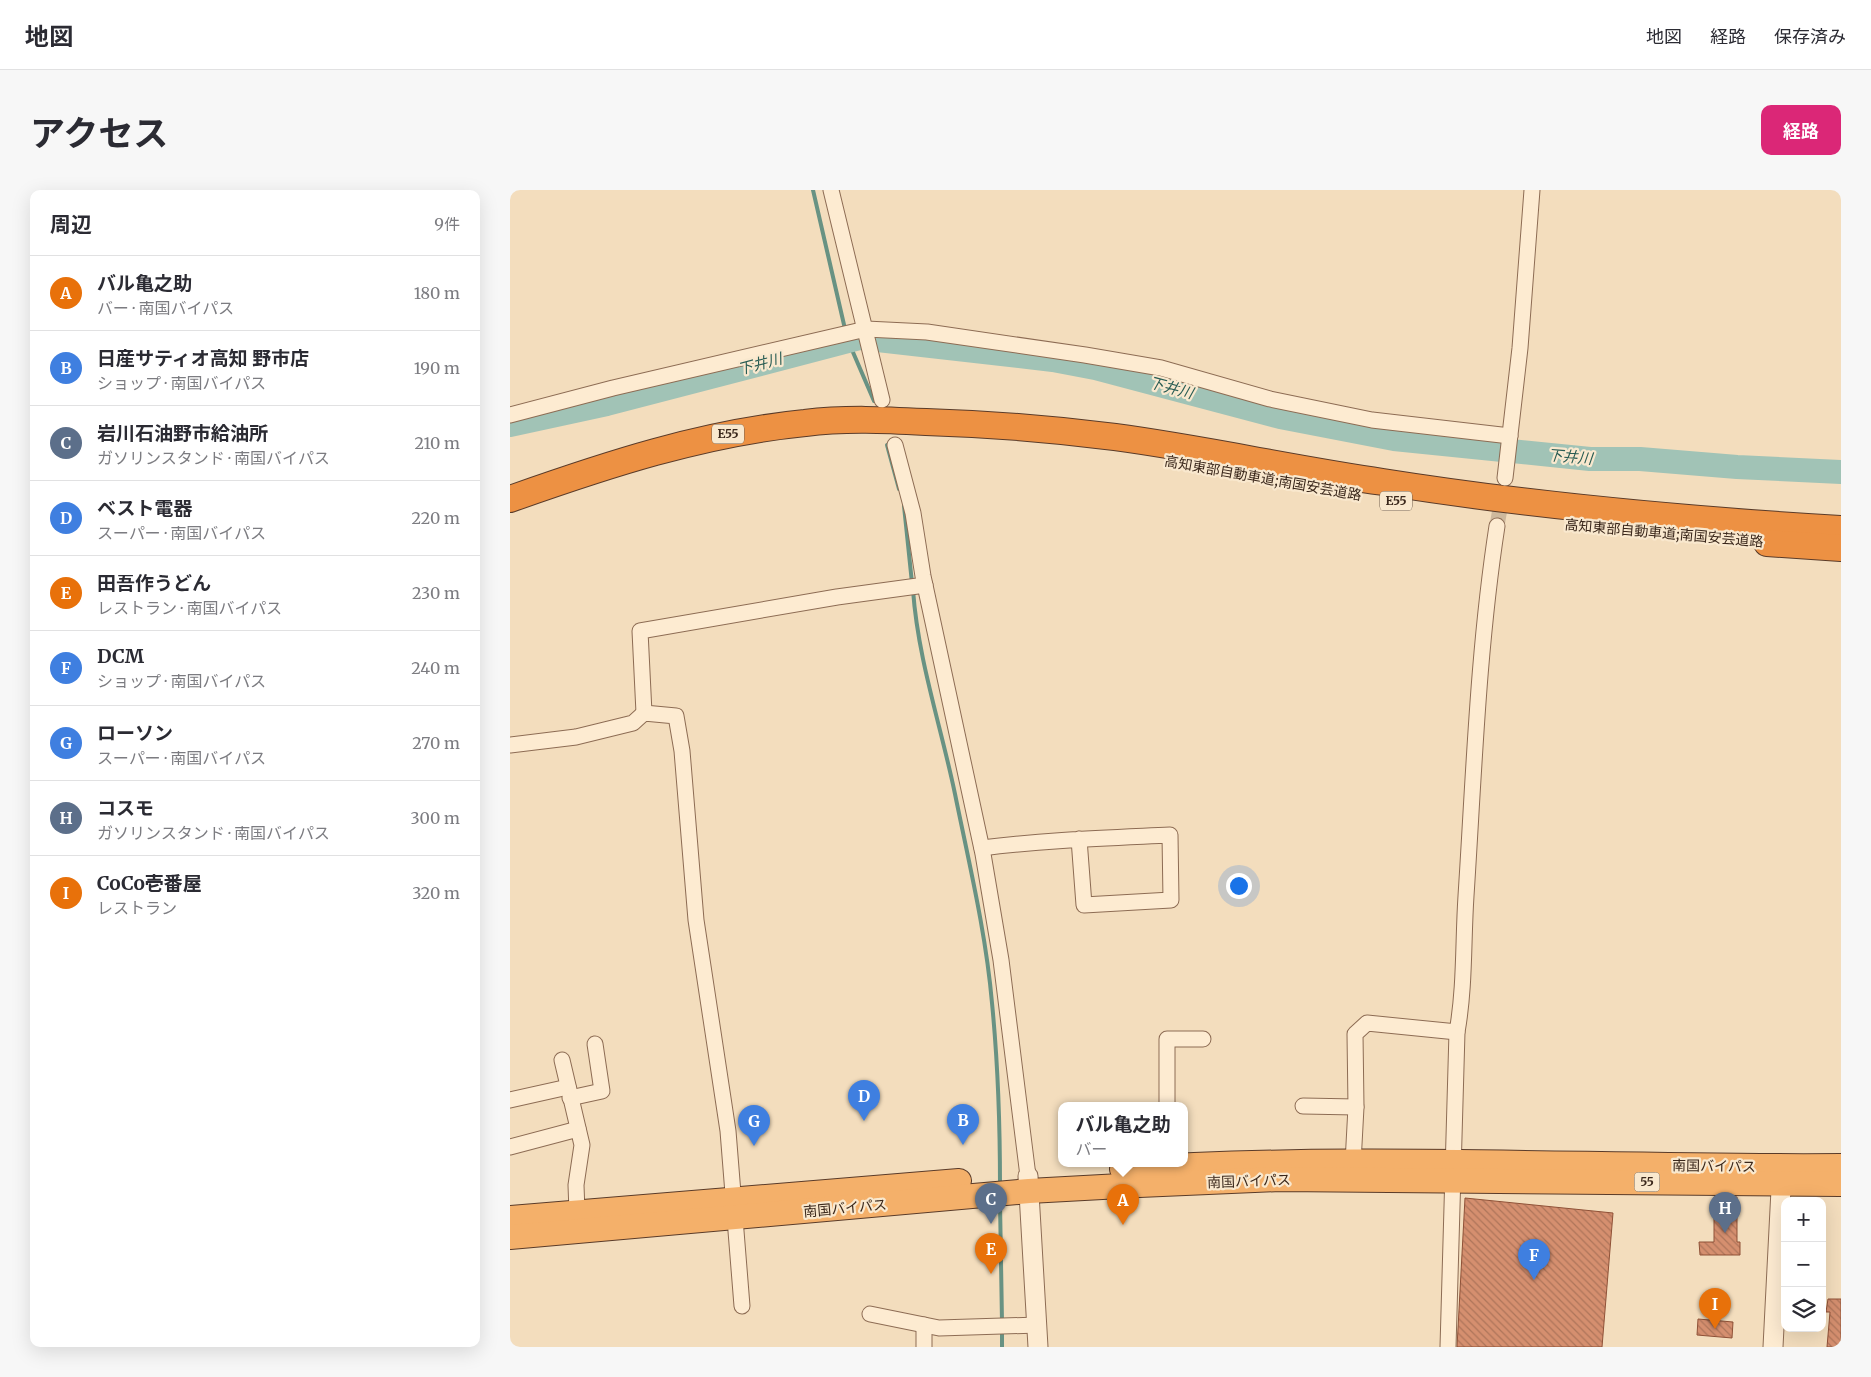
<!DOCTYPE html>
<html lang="ja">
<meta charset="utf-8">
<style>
:root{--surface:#fff;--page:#f7f7f7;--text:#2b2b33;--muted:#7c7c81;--line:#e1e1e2;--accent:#db2777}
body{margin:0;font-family:Merriweather,"Noto Sans JP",serif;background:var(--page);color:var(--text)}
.controls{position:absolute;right:15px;bottom:15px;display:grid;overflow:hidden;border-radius:10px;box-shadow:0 5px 20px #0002}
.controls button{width:45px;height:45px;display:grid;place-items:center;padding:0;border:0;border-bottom:1px solid var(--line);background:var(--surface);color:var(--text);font:25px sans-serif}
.you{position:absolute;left:728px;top:695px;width:18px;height:18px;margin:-12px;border:4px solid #fff;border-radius:50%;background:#1a73e8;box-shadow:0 0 0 8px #1a73e833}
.badge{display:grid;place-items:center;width:32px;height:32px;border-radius:50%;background:var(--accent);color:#fff;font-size:16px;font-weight:700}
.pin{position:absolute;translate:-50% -41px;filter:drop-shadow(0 1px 2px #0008)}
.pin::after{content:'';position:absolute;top:26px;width:18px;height:15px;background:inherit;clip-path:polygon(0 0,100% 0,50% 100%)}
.popup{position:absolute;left:548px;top:912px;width:130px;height:65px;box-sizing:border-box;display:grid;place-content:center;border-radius:10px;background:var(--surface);filter:drop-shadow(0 1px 4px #0005);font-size:16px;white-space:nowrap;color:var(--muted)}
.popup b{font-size:19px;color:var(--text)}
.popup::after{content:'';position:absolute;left:50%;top:100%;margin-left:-10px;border:10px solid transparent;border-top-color:var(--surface)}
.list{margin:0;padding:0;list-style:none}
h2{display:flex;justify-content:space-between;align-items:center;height:65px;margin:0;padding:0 20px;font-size:21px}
h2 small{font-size:16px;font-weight:400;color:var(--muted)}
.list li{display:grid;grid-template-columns:32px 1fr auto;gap:15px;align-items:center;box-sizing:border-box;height:75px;padding:0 20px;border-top:1px solid var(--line)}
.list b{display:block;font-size:19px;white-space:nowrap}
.list p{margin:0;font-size:16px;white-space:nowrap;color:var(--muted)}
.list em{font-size:16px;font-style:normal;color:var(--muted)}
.icon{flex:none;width:28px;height:28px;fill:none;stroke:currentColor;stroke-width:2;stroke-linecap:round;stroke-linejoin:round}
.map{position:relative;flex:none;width:1331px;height:1157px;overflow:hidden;border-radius:10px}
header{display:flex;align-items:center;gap:30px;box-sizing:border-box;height:70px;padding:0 25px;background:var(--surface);border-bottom:1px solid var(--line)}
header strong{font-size:24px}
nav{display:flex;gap:28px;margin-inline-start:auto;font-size:18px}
.intro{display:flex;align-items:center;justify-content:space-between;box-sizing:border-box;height:120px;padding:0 30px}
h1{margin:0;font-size:35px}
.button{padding:12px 22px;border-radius:10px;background:var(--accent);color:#fff;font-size:18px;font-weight:700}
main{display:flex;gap:30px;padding:0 30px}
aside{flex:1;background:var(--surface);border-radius:10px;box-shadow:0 5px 20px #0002}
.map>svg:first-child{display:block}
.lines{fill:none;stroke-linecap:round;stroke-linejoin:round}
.stream{stroke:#689283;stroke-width:4}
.river{stroke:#a1c3b6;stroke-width:24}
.building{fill:url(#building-back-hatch);stroke:#8f5137}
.minor-tunnel{stroke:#ceb99d;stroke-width:15;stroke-dasharray:15 8;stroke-linecap:butt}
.minor-casing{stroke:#8d6c54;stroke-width:17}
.tertiary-casing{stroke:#8d6c54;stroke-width:21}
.trunk-casing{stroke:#5a3b29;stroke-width:26}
.motorway-casing{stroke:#5a3b29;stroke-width:28}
.minor{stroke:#fdebd1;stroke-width:15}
.tertiary{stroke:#fdebd1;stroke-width:19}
.trunk{stroke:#f4b06a;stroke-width:24}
.motorway{stroke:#ed9143;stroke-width:26}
.labels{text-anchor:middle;stroke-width:4.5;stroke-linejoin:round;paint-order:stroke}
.shield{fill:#f9e8ce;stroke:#736151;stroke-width:1}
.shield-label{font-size:12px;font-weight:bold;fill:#3a271b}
.street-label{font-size:14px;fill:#3a271b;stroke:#f9e8ce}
.water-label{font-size:15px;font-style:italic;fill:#285c53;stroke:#f9e8ce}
</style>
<header>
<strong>地図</strong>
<nav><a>地図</a><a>経路</a><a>保存済み</a></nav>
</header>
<div class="intro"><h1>アクセス</h1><a class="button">経路</a></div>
<main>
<aside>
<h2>周辺<small>9件</small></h2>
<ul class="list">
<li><span class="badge" style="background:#e8710a">A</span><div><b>バル亀之助</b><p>バー · 南国バイパス</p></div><em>180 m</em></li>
<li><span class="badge" style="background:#3f7fe0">B</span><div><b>日産サティオ高知 野市店</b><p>ショップ · 南国バイパス</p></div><em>190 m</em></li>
<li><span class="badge" style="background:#5c6f8a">C</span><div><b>岩川石油野市給油所</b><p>ガソリンスタンド · 南国バイパス</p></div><em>210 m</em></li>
<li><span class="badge" style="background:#3f7fe0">D</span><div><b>ベスト電器</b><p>スーパー · 南国バイパス</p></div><em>220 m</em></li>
<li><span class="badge" style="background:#e8710a">E</span><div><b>田吾作うどん</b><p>レストラン · 南国バイパス</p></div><em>230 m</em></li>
<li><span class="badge" style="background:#3f7fe0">F</span><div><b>DCM</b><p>ショップ · 南国バイパス</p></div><em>240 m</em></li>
<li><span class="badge" style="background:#3f7fe0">G</span><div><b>ローソン</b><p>スーパー · 南国バイパス</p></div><em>270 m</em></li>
<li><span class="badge" style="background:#5c6f8a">H</span><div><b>コスモ</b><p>ガソリンスタンド · 南国バイパス</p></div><em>300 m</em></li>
<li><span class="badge" style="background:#e8710a">I</span><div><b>CoCo壱番屋</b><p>レストラン</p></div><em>320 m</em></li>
</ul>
</aside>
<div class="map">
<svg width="1331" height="1157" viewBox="0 0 1331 1157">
<defs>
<pattern id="building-back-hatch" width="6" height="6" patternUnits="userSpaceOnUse" patternTransform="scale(1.25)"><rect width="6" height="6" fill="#d58f6f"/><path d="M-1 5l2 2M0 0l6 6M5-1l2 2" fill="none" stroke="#ae755a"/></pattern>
</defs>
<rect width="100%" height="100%" fill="#f3ddbd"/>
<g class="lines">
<!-- stream -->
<g class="stream">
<path d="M303 0 335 139"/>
<path d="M336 146 364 211"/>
<path d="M377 255 389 299"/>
<path d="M394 316 402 393"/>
<path d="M403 400C408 470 431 536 445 604 459 673 476 743 482 813 488 874 490 934 490 995"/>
<path d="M490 1012 492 1132"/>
<path d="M492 1139V1157"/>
</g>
<!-- river -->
<path class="river" d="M0 235 97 214 350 148 543 170 585 178 770 227 884 249 1080 269H1130L1227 277 1331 282"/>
</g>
<!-- building -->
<g class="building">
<path d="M1204 1007H1227V1052H1230V1065H1190L1189 1052H1204Z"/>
<path d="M955 1008 1103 1023 1092 1157H947Z"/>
<path d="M1318 1109H1331V1157H1317L1320 1122H1316Z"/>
<path d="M1188 1129 1223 1132 1222 1148 1187 1145Z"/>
</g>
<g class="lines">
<!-- minor-tunnel -->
<path class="minor-tunnel" d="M987 336 993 301"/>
<defs>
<g id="minor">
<path d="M321 0 372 210"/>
<path d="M0 225 103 198 356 139 417 142 575 165 651 178 760 209 862 230 1000 246"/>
<path d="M385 255 403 323 413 386 473 664 491 770 518 986"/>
<path d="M995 288 1010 158 1022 0"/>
<path d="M134 523 130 441 327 407 415 395"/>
<path d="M0 555 66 547 123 533 134 523 166 526 172 561 186 730 218 941 232 1116"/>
<path d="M472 658C534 650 597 648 660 645L661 710 574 715 569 649"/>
<path d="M52 870 72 955 66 995 67 1022"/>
<path d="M60 908 92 901 85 854"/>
<path d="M0 910 58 897"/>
<path d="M657 916V849H693"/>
<path d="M793 916 846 917"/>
<path d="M0 957 68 939"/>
<path d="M843 973 846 917 845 844 857 833 947 842"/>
<path d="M360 1124 429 1138 528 1135"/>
<path d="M414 1157V1135"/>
<path d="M938 1157 947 842C955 797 953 751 956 706 964 582 968 459 987 336"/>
</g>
<g id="tertiary">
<path d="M518 986 528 1157"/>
<path d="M1263 1157 1272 980"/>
</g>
<g id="trunk">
<path d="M612 979C851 963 1092 978 1331 976"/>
<path d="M0 1028 449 991"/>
<path d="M0 1047 519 1001 629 995 770 989 1331 994"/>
</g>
<g id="motorway">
<path d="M0 309C96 275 193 243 295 233 335 228 376 230 416 232 480 234 543 239 605 247 695 259 783 279 873 292 1025 316 1177 330 1331 339"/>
<path d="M1257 353 1331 358"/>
</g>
</defs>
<!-- minor casing -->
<use href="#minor" class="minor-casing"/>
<!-- tertiary casing -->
<use href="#tertiary" class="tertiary-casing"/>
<!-- trunk casing -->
<use href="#trunk" class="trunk-casing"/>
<!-- motorway casing -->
<use href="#motorway" class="motorway-casing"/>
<!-- minor -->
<use href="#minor" class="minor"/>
<!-- tertiary -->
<use href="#tertiary" class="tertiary"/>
<!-- trunk -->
<use href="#trunk" class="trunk"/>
<!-- motorway -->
<use href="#motorway" class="motorway"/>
</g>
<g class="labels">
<!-- shield labels -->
<g class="shield">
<rect x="202" y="234.5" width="32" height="19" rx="4"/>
<rect x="870" y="301.5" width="32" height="19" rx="4"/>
<rect x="1124.5" y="982.5" width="25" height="19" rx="4"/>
</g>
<g class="shield-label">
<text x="218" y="248">E55</text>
<text x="886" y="315">E55</text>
<text x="1137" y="996">55</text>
</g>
<!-- street labels -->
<g class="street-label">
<text transform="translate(753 288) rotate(10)" y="5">高知東部自動車道;南国安芸道路</text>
<text transform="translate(1154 343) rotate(5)" y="5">高知東部自動車道;南国安芸道路</text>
<text transform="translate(1204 976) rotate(1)" y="5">南国バイパス</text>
<text transform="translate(739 991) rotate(-2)" y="5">南国バイパス</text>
<text transform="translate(335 1018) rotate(-5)" y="5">南国バイパス</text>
</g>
<!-- water labels -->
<g class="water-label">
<text transform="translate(250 174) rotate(-15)" y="5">下井川</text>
<text transform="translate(661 198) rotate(15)" y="5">下井川</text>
<text transform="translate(1060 267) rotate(5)" y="5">下井川</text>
</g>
</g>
</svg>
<div class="controls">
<button>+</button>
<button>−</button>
<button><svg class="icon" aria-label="layers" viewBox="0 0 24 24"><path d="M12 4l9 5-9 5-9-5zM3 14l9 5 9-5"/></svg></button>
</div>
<div class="you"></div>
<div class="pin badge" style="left:613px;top:1035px;background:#e8710a">A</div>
<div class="popup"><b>バル亀之助</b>バー</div>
<div class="pin badge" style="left:453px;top:955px;background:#3f7fe0">B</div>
<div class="pin badge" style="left:481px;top:1034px;background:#5c6f8a">C</div>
<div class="pin badge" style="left:354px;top:931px;background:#3f7fe0">D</div>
<div class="pin badge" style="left:481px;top:1084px;background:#e8710a">E</div>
<div class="pin badge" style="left:1024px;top:1090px;background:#3f7fe0">F</div>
<div class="pin badge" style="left:244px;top:956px;background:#3f7fe0">G</div>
<div class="pin badge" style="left:1215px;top:1043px;background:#5c6f8a">H</div>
<div class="pin badge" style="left:1205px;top:1139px;background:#e8710a">I</div>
</div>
</main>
